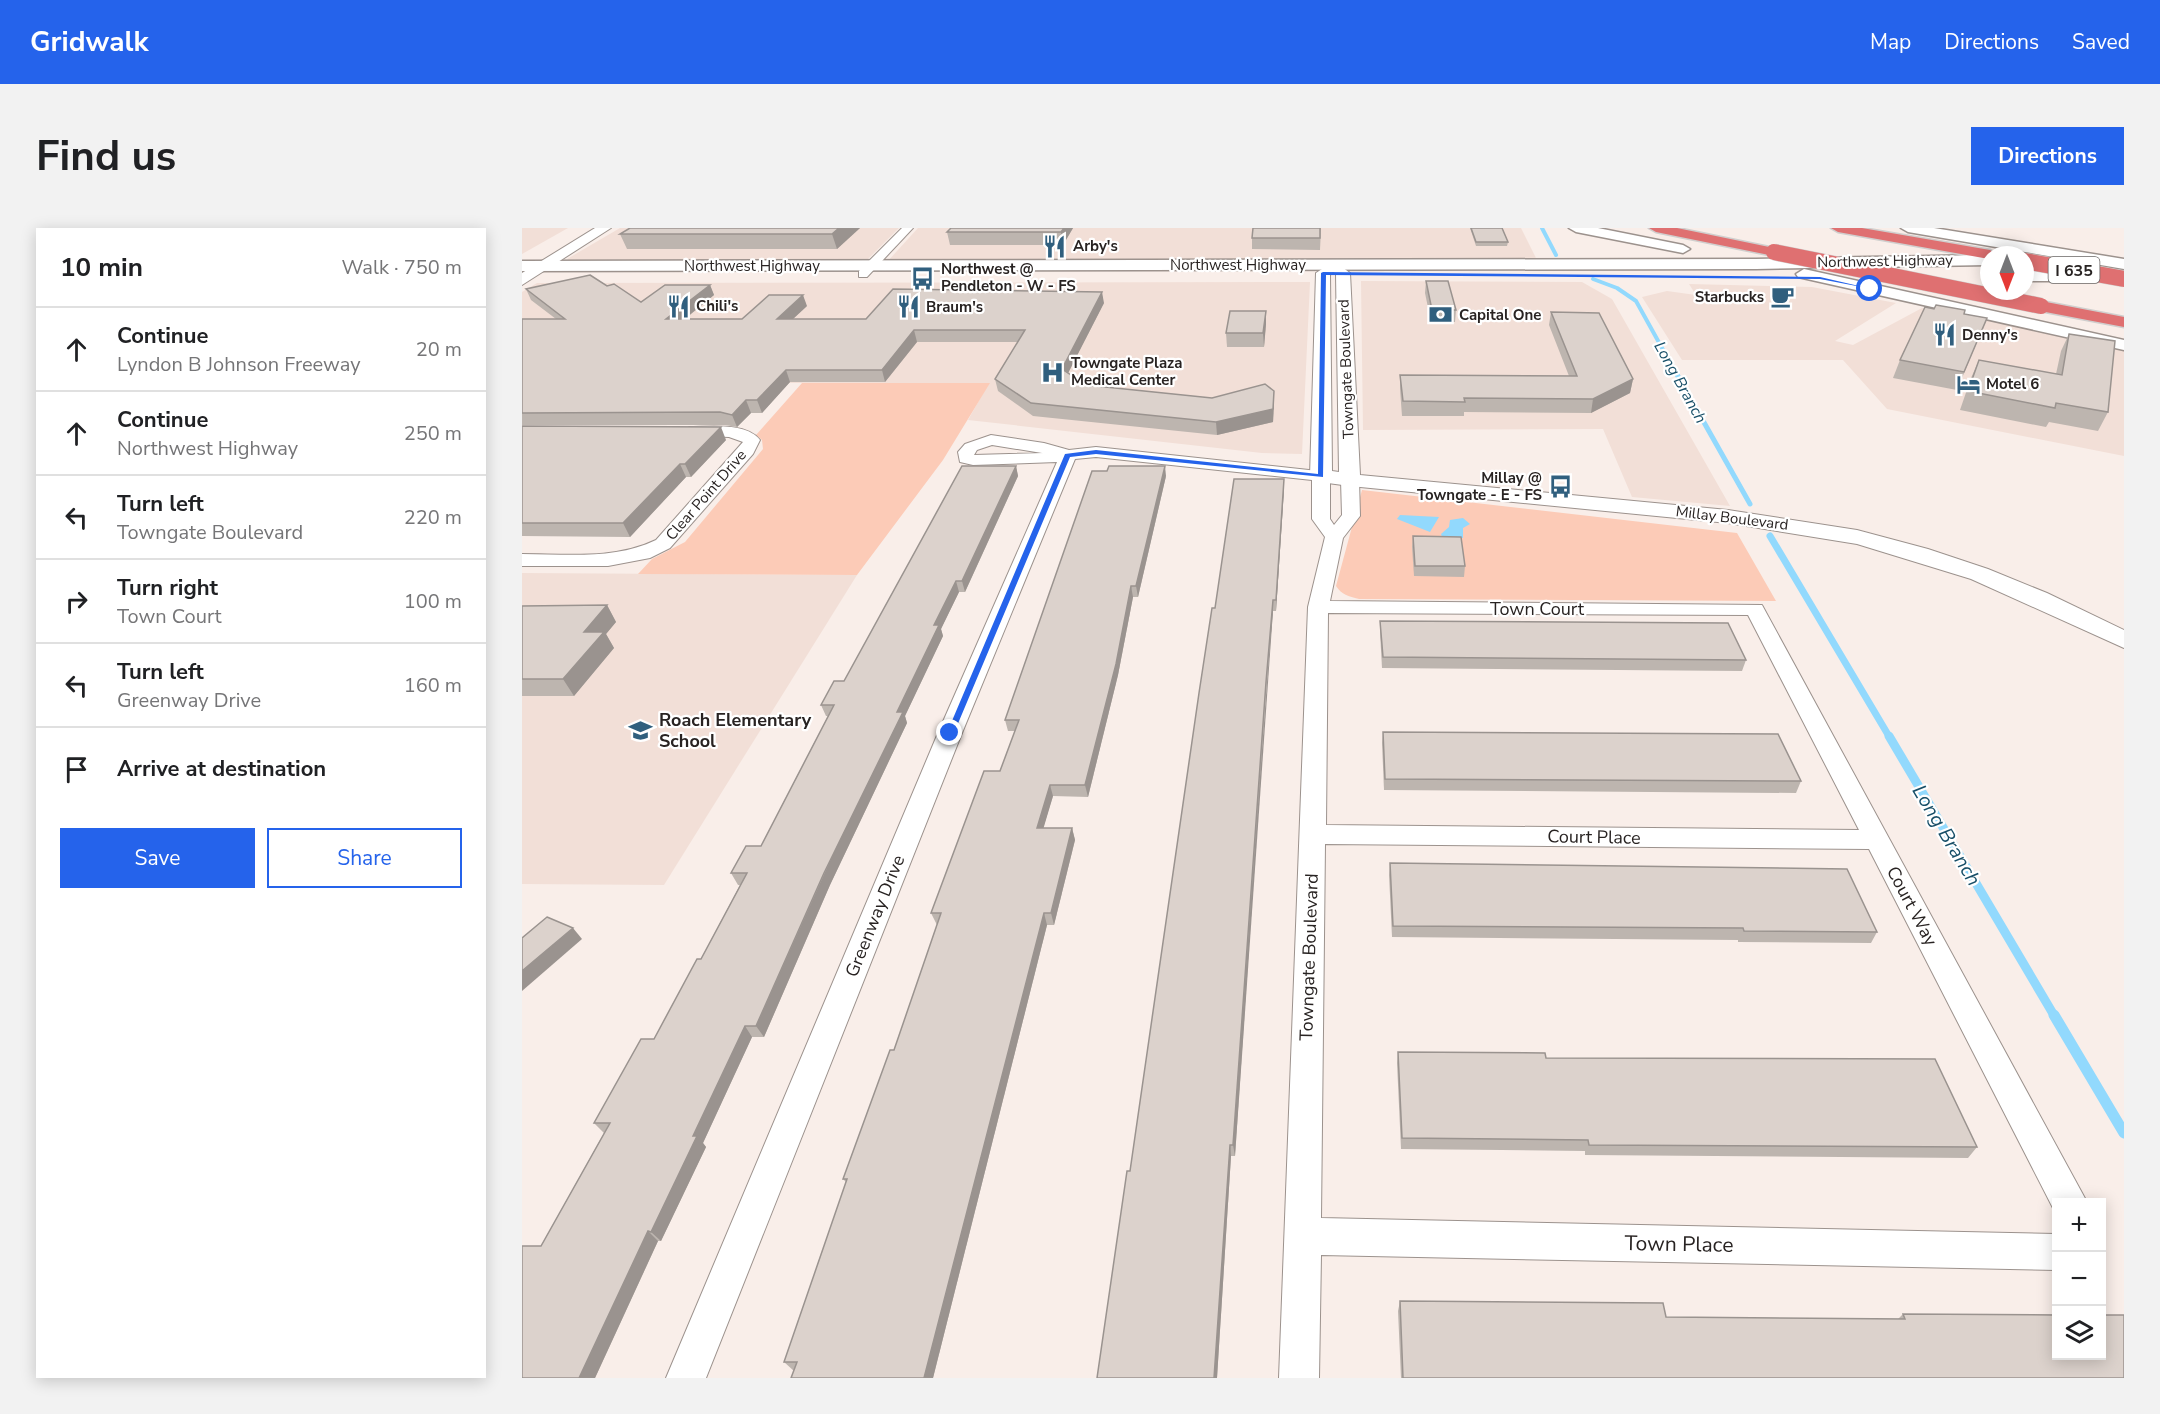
<!DOCTYPE html>
<meta charset="utf-8">
<style>
:root{--surface:#fff;--page:#f2f2f2;--text:#202124;--muted:#757577;--line:#e0e0e0;--accent:#2563eb}
body{margin:0;font-family:"Nunito Sans",sans-serif;background:var(--page);color:var(--text)}
.controls{position:absolute;right:18px;bottom:18px;display:grid;overflow:hidden;border-radius:0px;box-shadow:0 3px 15px #0003}
.controls button{width:54px;height:54px;display:grid;place-items:center;padding:0;border:0;border-bottom:2px solid var(--line);background:var(--surface);color:var(--text);font:30px sans-serif}
.compass{position:absolute;left:1458px;top:18px;width:54px;height:54px;border-radius:50%;background:var(--surface);box-shadow:0 3px 15px #0003;rotate:180deg}
.stop{position:absolute;width:18px;height:18px;margin:-14px;border:4px solid #2563eb;border-radius:50%;background:#fff}
.stop.end{background:#2563eb;border-color:#fff;box-shadow:0 2px 6px #0008}
.list{margin:0;padding:0;list-style:none}
h2{display:flex;justify-content:space-between;align-items:center;height:78px;margin:0;padding:0 24px;font-size:26px}
h2 small{font-size:20px;font-weight:400;color:var(--muted)}
.list li{display:grid;grid-template-columns:39px 1fr auto;gap:18px;align-items:center;box-sizing:border-box;height:84px;padding:0 24px;border-top:2px solid var(--line)}
.list b{display:block;font-size:22px;white-space:nowrap}
.list p{margin:0;font-size:20px;white-space:nowrap;color:var(--muted)}
.list em{font-size:20px;font-style:normal;color:var(--muted)}
.actions{display:flex;gap:12px;padding:18px 24px}
.actions a{flex:1;padding:14px 0;border:2px solid var(--accent);border-radius:0px;text-align:center;font-size:21px;color:var(--accent)}
.actions .main{background:var(--accent);color:#fff}
.icon{flex:none;width:33px;height:33px;fill:none;stroke:currentColor;stroke-width:2;stroke-linecap:round;stroke-linejoin:round}
.map{position:relative;flex:none;width:1602px;height:1150px;overflow:hidden;border-radius:0px}
header{display:flex;align-items:center;gap:36px;box-sizing:border-box;height:84px;padding:0 30px;background:var(--accent);color:#fff}
header strong{font-size:28px}
nav{display:flex;gap:33px;margin-inline-start:auto;font-size:21px}
.intro{display:flex;align-items:center;justify-content:space-between;box-sizing:border-box;height:144px;padding:0 36px}
h1{margin:0;font-size:42px}
.button{padding:15px 27px;border-radius:0px;background:var(--accent);color:#fff;font-size:21px;font-weight:700}
main{display:flex;gap:36px;padding:0 36px}
aside{flex:1;background:var(--surface);border-radius:0px;box-shadow:0 3px 15px #0003}
.map>svg:first-child{display:block}
.built{fill:#f2dfd7}
.green{fill:#fccbb7}
.water{fill:#92d9fd}
.lines{fill:none;stroke-linecap:round;stroke-linejoin:round}
.stream-far4{stroke:#92d9fd;stroke-width:4}
.stream-far3{stroke:#92d9fd;stroke-width:5}
.stream-far2{stroke:#92d9fd;stroke-width:7}
.stream-far1{stroke:#92d9fd;stroke-width:9}
.stream{stroke:#92d9fd;stroke-width:11}
.minor-casing{stroke:#9c928d;stroke-width:2}
.tertiary-casing{stroke:#9c928d;stroke-width:2}
.secondary-casing{stroke:#9c928d;stroke-width:3}
.motorway-casing{stroke:#d0cfce;stroke-width:3}
.minor{fill:#fff;fill-rule:evenodd}
.tertiary{fill:#fff;fill-rule:evenodd}
.secondary{fill:#fff;fill-rule:evenodd}
.motorway{fill:#df7071;fill-rule:evenodd}
.motorway-bridge-casing{stroke:#d0cfce;stroke-width:17;stroke-linecap:butt}
.motorway-bridge{stroke:#df7071;stroke-width:16}
.wall{fill:#bdb5af}
.shaded-wall{fill:#9a938f}
.building{fill:#dcd2cc;stroke:#9a938f;stroke-width:1.5}
.route{fill:#2563eb}
.labels{text-anchor:middle;stroke-width:4.5;stroke-linejoin:round;paint-order:stroke}
.far-poi-label{font-size:15px;font-weight:bold;fill:#282322;stroke:#fff;text-anchor:start}
.far-street-label{font-size:15px;fill:#282322;stroke:#fff}
.shield{fill:#fff;stroke:#686564;stroke-width:1.5}
.shield-label{font-size:16px;font-weight:bold;fill:#282322}
.far-water-label{font-size:16px;font-style:italic;fill:#184f68;stroke:#fff}
.street-label{font-size:18px;fill:#282322;stroke:#fff}
.poi-label{font-size:18px;font-weight:bold;fill:#282322;stroke:#fff;text-anchor:start}
.water-label{font-size:20px;font-style:italic;fill:#184f68;stroke:#fff}
.near-street-label{font-size:21px;fill:#282322;stroke:#fff}
</style>
<header>
<strong>Gridwalk</strong>
<nav><a>Map</a><a>Directions</a><a>Saved</a></nav>
</header>
<div class="intro"><h1>Find us</h1><a class="button">Directions</a></div>
<main>
<aside>
<h2>10 min<small>Walk · 750 m</small></h2>
<ul class="list">
<li><svg class="icon" aria-label="ahead" viewBox="0 0 24 24"><path d="M12 20V5M6 11l6-6 6 6"/></svg><div><b>Continue</b><p>Lyndon B Johnson Freeway</p></div><em>20 m</em></li>
<li><svg class="icon" aria-label="ahead" viewBox="0 0 24 24"><path d="M12 20V5M6 11l6-6 6 6"/></svg><div><b>Continue</b><p>Northwest Highway</p></div><em>250 m</em></li>
<li><svg class="icon" aria-label="left" viewBox="0 0 24 24"><path d="M17 20v-9H6M10 6l-5 5 5 5"/></svg><div><b>Turn left</b><p>Towngate Boulevard</p></div><em>220 m</em></li>
<li><svg class="icon" aria-label="right" viewBox="0 0 24 24"><path d="M7 20v-9h11M14 6l5 5-5 5"/></svg><div><b>Turn right</b><p>Town Court</p></div><em>100 m</em></li>
<li><svg class="icon" aria-label="left" viewBox="0 0 24 24"><path d="M17 20v-9H6M10 6l-5 5 5 5"/></svg><div><b>Turn left</b><p>Greenway Drive</p></div><em>160 m</em></li>
<li><svg class="icon" aria-label="arrive" viewBox="0 0 24 24"><path d="M6 21V4h12l-3 4 3 4H6"/></svg><div><b>Arrive at destination</b></div></li>
</ul>
<div class="actions"><a class="main">Save</a><a>Share</a></div>
</aside>
<div class="map">
<svg width="1602" height="1150" viewBox="0 0 1602 1150">
<rect width="100%" height="100%" fill="#f9eee9"/>
<!-- built -->
<g class="built">
<path d="M0 0H46L0 26Z"/>
<path d="M98 0H377L343 34H55L45 31Z"/>
<path d="M396 0H999L1015 32 365 34Z"/>
<path d="M839 53 1060 54 1090 71 1208 278 1110 269 1081 201 841 202Z"/>
<path d="M788 54 780 226 740 225 446 192 467 155H0V64L15 55Z"/>
<path d="M1167 56 1290 59 1374 75 1313 113 1331 117 1400 80 1602 119V228L1365 181 1321 132H1160L1120 69 1145 63 1174 67Z"/>
<path d="M0 345 335 347 142 657 0 656Z"/>
</g>
<!-- green -->
<g class="green">
<path d="M280 155H468L421 232 335 347 116 346 130 331 163 314 241 221 240 212 234 207Z"/>
<path d="M840 262 1215 305 1254 373 837 371C826 368 820 367 814 358Z"/>
</g>
<!-- water -->
<g class="water">
<path d="M878 287 917 289 908 304 875 291Z"/>
<path d="M941 290 948 296 941 300V310L920 309 919 306 927 299 928 292Z"/>
</g>
<g class="lines">
<!-- stream-far4 -->
<g class="stream-far4">
<path d="M1020 0 1034 27"/>
<path d="M1071 51 1095 60 1114 73 1145 129"/>
</g>
<!-- stream-far3 -->
<path class="stream-far3" d="M1144 127 1228 276"/>
<!-- stream-far2 -->
<path class="stream-far2" d="M1248 308 1368 510"/>
<!-- stream-far1 -->
<path class="stream-far1" d="M1367 508 1533 789"/>
<!-- stream -->
<path class="stream" d="M1532 787 1602 905"/>
<defs>
<g id="minor">
<path d="M380 0H391L345 49H337V43Z"/>
<path d="M167 199C187 199 224 194 238 212L231 226 148 320 128 330 86 338H0V326C45 326 93 332 134 312L221 214 207 209 161 207 159 204Z"/>
<path d="M469 207 522 215 547 222 574 219 805 244 808 248V291L812 297 820 287 819 252 822 248H834L837 252 838 288 821 310 808 373 1240 377 1565 974H1534V986L1347 621 803 616 799 990 1534 1006V1042L799 1027 797 1150H757L786 379 803 309 790 291V252L574 229 553 231 440 505 184 1150H144L416 505 535 234 451 237 438 234 436 224 443 216ZM470 217 520 225H522L452 227 455 222ZM806 385 1226 387 1337 602 804 597Z"/>
</g>
<g id="tertiary">
<path d="M73 0H89L0 57V45Z"/>
<path d="M812 33 828 45 838 247 1206 282 1335 302 1406 321 1466 341 1525 365 1602 402V420L1449 351 1335 316 1206 295 828 258 791 253 788 248 794 45ZM811 44 814 46 817 244 810 243 808 47Z"/>
</g>
<g id="secondary">
<path d="M1047 0H1076L1161 17 1168 21 1161 25 1054 4Z"/>
<path d="M1379 0H1412L1602 31V41L1386 4Z"/>
<path d="M1467 27V37L1234 41 0 43V33L1234 31Z"/>
<path d="M1282 41 1602 112V122L1276 49 1274 46Z"/>
<path d="M1503 43H1576L1584 48 1576 53H1503Z"/>
</g>
<g id="motorway">
<path d="M1127 0H1155L1252 20 1259 24 1252 28 1134 4Z"/>
<path d="M1309 0H1340L1468 22 1476 27H1467V31L1316 4Z"/>
<path d="M1519 73 1602 89V99L1513 82 1511 78Z"/>
</g>
</defs>
<!-- minor casing -->
<use href="#minor" class="minor-casing"/>
<!-- tertiary casing -->
<use href="#tertiary" class="tertiary-casing"/>
<!-- secondary casing -->
<use href="#secondary" class="secondary-casing"/>
<!-- motorway casing -->
<use href="#motorway" class="motorway-casing"/>
<!-- minor -->
<use href="#minor" class="minor"/>
<!-- tertiary -->
<use href="#tertiary" class="tertiary"/>
<!-- secondary -->
<use href="#secondary" class="secondary"/>
<!-- motorway -->
<use href="#motorway" class="motorway"/>
<defs>
<g id="motorway-bridge">
<path d="M1252 24 1519 78"/>
<path d="M1503 33 1602 51"/>
</g>
</defs>
<!-- motorway-bridge casing -->
<use href="#motorway-bridge" class="motorway-bridge-casing"/>
<!-- motorway-bridge -->
<use href="#motorway-bridge" class="motorway-bridge"/>
</g>
<!-- wall -->
<g class="wall">
<path d="M338 0 315 21H105L98 6Z"/>
<path d="M429 0H551L541 17H428L425 4Z"/>
<path d="M799 0 798 22 730 21V10Z"/>
<path d="M948 0H980L986 14 985 18H954Z"/>
<path d="M904 53 934 82 933 94H909L903 65Z"/>
<path d="M188 57 192 67 163 91H220L285 78 271 91H344L582 75 546 145 564 157 690 170 752 163V175L751 194 695 207 511 188 476 163 473 151 496 114H395L363 154H268L240 185H229L215 199 203 197H0V91H34L9 72 4 61 85 58 119 74Z"/>
<path d="M744 83V96L742 119H705L704 105Z"/>
<path d="M1029 84 1111 151 1108 165 1069 185 942 184V188H880L878 161V147L1047 148 1027 97Z"/>
<path d="M1442 86 1465 90 1435 162 1371 150 1378 132Z"/>
<path d="M1547 106 1586 184 1576 203 1527 194 1524 199 1438 182 1449 150 1457 132 1534 146 1539 123Z"/>
<path d="M0 198 204 212 169 249H164L108 309 0 308Z"/>
<path d="M494 238 496 248 443 364H437L419 401 421 408 383 488 385 495 308 657 242 809H230L181 915 184 919 139 1013H136L73 1150H0L19 1018 82 905 72 895 132 811 179 731 218 657H216L209 645 239 618 306 488H304L299 477 322 453Z"/>
<path d="M644 248 616 369H611L596 447 566 569 531 568 521 600H550L553 612 532 697H525L411 1150H269L272 1143 262 1134 324 954 321 951 372 822 415 697 409 685 478 543 493 503H486L483 492Z"/>
<path d="M762 261 754 383H751L744 466 713 928H709L695 1150H575L608 943 693 380Z"/>
<path d="M891 308 943 338 942 349 892 348 890 319Z"/>
<path d="M85 377 94 394 84 406 92 420 52 468H0V378Z"/>
<path d="M858 393 1224 432 1220 443 860 440 858 404Z"/>
<path d="M861 504 1279 553 1274 565 862 562 860 515Z"/>
<path d="M868 635 1355 704 1349 715 1216 714V712L870 709 867 647Z"/>
<path d="M876 824 1024 830 1455 919 1446 930 1063 927V923L879 921 875 835Z"/>
<path d="M878 1073 1144 1089 1376 1091 1381 1086 1602 1150H879L876 1083Z"/>
</g>
<!-- shaded-wall -->
<g class="shaded-wall">
<path d="M317 0H338L315 21 310 6Z"/>
<path d="M542 0H551L541 17 539 4Z"/>
<path d="M188 57 192 67 149 102 144 91Z"/>
<path d="M580 64 582 75 542 153 540 141Z"/>
<path d="M281 67 285 78 259 102 255 91Z"/>
<path d="M744 83V96L742 119 741 105Z"/>
<path d="M392 102 395 114 363 154 360 142Z"/>
<path d="M264 142 268 154 240 185 235 172Z"/>
<path d="M1111 151 1108 165 1069 185 1071 171Z"/>
<path d="M752 163V175L751 194 695 207 694 194Z"/>
<path d="M224 172 229 185 215 199 210 187Z"/>
<path d="M199 199 204 212 169 249 163 236Z"/>
<path d="M158 236 164 249 108 309 101 295Z"/>
<path d="M494 238 496 248 443 364 440 353Z"/>
<path d="M643 238 644 248 616 369 614 358Z"/>
<path d="M762 251V261L754 383V372Z"/>
<path d="M434 353 437 364 419 401 421 408 383 488 385 495 308 657 242 809 234 798 375 484 412 397Z"/>
<path d="M609 358 611 369 596 447 566 569 563 557Z"/>
<path d="M751 372V383L713 928 711 917Z"/>
<path d="M85 377 94 394 84 406 92 420 52 468 41 451 62 404Z"/>
<path d="M528 557 531 568 518 612 515 600Z"/>
<path d="M550 600 553 612 532 697 529 685Z"/>
<path d="M522 685 525 697 411 1150H402Z"/>
<path d="M51 700 60 711 0 763V743Z"/>
<path d="M223 798 230 809 181 915 184 919 139 1013 129 1004 171 908Z"/>
<path d="M708 917 709 928 695 1150H692Z"/>
<path d="M126 1003 136 1013 73 1150H57Z"/>
</g>
<!-- building -->
<g class="building">
<path d="M108 0H317L310 6H98Z"/>
<path d="M429 0H542L539 4H425Z"/>
<path d="M731 0H798V10H730Z"/>
<path d="M949 0H980L986 14H954Z"/>
<path d="M68 47 85 58 92 56 119 74 143 57H188L144 91H220L247 67H281L255 91H344L371 61 580 64 540 141 564 157 690 170 743 156 752 163 751 181 694 194 509 175 473 151 503 102H392L360 142H264L235 172H224L210 187 198 184 0 185V91H43L4 61Z"/>
<path d="M904 53H926L934 82H910Z"/>
<path d="M1414 77 1443 82 1442 86 1465 90 1442 144 1378 132 1403 79 1412 81Z"/>
<path d="M708 83H744L741 105H704Z"/>
<path d="M1029 84 1077 85 1111 151 1071 171 942 170 943 174 881 173 878 147 1055 148Z"/>
<path d="M1547 106 1593 113 1586 184 1534 175 1533 180 1446 163 1457 132 1540 147Z"/>
<path d="M0 198 199 199 163 236H158L101 295H0Z"/>
<path d="M440 238H494L440 353H434L412 397H417L375 484H381L302 645 234 798H223L171 908H175L129 1004 126 1003 57 1150H0V1018H19L88 895H72L119 811H132L175 731H179L225 645H209L224 618H239L312 477H299L312 453H322Z"/>
<path d="M587 238H643L614 358H609L594 436 563 557H528L515 600H550L529 685H522L402 1150H269L275 1134H262L325 951H321L368 822H372L419 685H409L462 543H478L497 492H483L570 243H585Z"/>
<path d="M712 251H762L754 372H751L744 454 711 917H708L692 1150H575L605 943H608L677 465 690 380H693Z"/>
<path d="M891 308 939 309 943 338H893Z"/>
<path d="M85 377 62 404H82L41 451H0V378Z"/>
<path d="M858 393 1206 395 1224 432 861 429Z"/>
<path d="M861 504 1256 506 1279 553 863 551Z"/>
<path d="M868 635 1325 641 1355 704 1222 703 1221 700 871 698Z"/>
<path d="M25 689 51 700 0 743V710Z"/>
<path d="M876 824 1023 825 1024 830 1413 831 1455 919 1067 917 1066 912 880 910Z"/>
<path d="M878 1073 1141 1075 1144 1089 1383 1091 1381 1086 1534 1087V1128H1580V1087H1602V1150H881Z"/>
</g>
<!-- route -->
<path class="route" d="M801 44 1298 49 1350 61 1298 51 804 47 801 249 574 226 548 229 432 505 424 507 543 226 574 222 796 246 799 45Z"/>
<!-- icons -->
<defs>
<symbol id="restaurant-bare" viewBox="-9 -9 18 18"><path d="M-5-6h1v4h1v-4h1v4h1v-4h1v5L-1.5 .5V6h-2V.5L-5-1ZM5-6V6H3V1.5H1.5Q1.5-4 5-6Z" fill="#305f7e" stroke="#fff" stroke-width="2.5" paint-order="stroke"/></symbol>
<symbol id="bus-bare" viewBox="-9 -9 18 18"><path d="M-5-6H5V4H4V6H2V4H-2V6H-4V4H-5ZM-3.5-4V0h7V-4ZM-3.5 1.2v1.5H-2V1.2ZM2 1.2v1.5H3.5V1.2Z" fill="#305f7e" stroke="#fff" stroke-width="2.5" paint-order="stroke"/></symbol>
<symbol id="cafe-bare" viewBox="-9 -9 18 18"><path d="M-5.5-4.5H6V0H3Q3 3.5 0 3.5H-2.5Q-5.5 3.5-5.5 0ZM3-3.2v2h1.7v-2ZM-6 4.5H4V6H-6Z" fill="#305f7e" stroke="#fff" stroke-width="2.5" paint-order="stroke"/></symbol>
<symbol id="bank-bare" viewBox="-9 -9 18 18"><path d="M-6-4H6V4H-6ZM0-2.3a2.3 2.3 0 1 0 0 4.6a2.3 2.3 0 1 0 0-4.6Z" fill="#305f7e" stroke="#fff" stroke-width="2.5" paint-order="stroke"/></symbol>
<symbol id="hospital-bare" viewBox="-9 -9 18 18"><path d="M-5-5h3v3.5h4V-5h3V5h-3V1.5h-4V5h-3Z" fill="#305f7e" stroke="#fff" stroke-width="2.5" paint-order="stroke"/></symbol>
<symbol id="hotel-bare" viewBox="-9 -9 18 18"><path d="M-6-4.5h1.5V1H6V5H4.5V3h-9V5H-6ZM-4 0a1.8 1.8 0 1 1 3.6 0ZM.5 0V-2.5h3Q6-2.5 6 0Z" fill="#305f7e" stroke="#fff" stroke-width="2.5" paint-order="stroke"/></symbol>
<symbol id="school-bare" viewBox="-9 -9 18 18"><path d="M0-5L7-2L0 1L-7-2ZM-4 1L0 2.5L4 1V4Q0 6-4 4Z" fill="#305f7e" stroke="#fff" stroke-width="2.5" paint-order="stroke"/></symbol>
</defs>
<g fill-rule="evenodd">
<use href="#restaurant-bare" x="516" y="2" width="33" height="33"/>
<use href="#bus-bare" x="384" y="34" width="33" height="33"/>
<use href="#cafe-bare" x="1244" y="52" width="33" height="33"/>
<use href="#restaurant-bare" x="140" y="62" width="33" height="33"/>
<use href="#restaurant-bare" x="370" y="62" width="33" height="33"/>
<use href="#bank-bare" x="902" y="70" width="33" height="33"/>
<use href="#restaurant-bare" x="1406" y="90" width="33" height="33"/>
<use href="#hospital-bare" x="514" y="128" width="33" height="33"/>
<use href="#hotel-bare" x="1430" y="140" width="33" height="33"/>
<use href="#bus-bare" x="1022" y="242" width="33" height="33"/>
<use href="#school-bare" x="102" y="486" width="33" height="33"/>
</g>
<g class="labels">
<!-- far-poi labels -->
<g class="far-poi-label">
<text x="551" y="23">Arby's</text>
<text x="419" y="46">Northwest @<tspan x="419" dy="17">Pendleton - W - FS</tspan></text>
<text x="1242" y="74" text-anchor="end">Starbucks</text>
<text x="174" y="83">Chili's</text>
<text x="404" y="84">Braum's</text>
<text x="937" y="92">Capital One</text>
<text x="1440" y="112">Denny's</text>
<text x="549" y="140">Towngate Plaza<tspan x="549" dy="17">Medical Center</tspan></text>
<text x="1464" y="161">Motel 6</text>
<text x="1020" y="255" text-anchor="end">Millay @<tspan x="1020" dy="17">Towngate - E - FS</tspan></text>
</g>
<!-- far-street labels -->
<g class="far-street-label">
<text transform="translate(1363 33) rotate(-1)" y="5">Northwest Highway</text>
<text x="716" y="42">Northwest Highway</text>
<text x="230" y="43">Northwest Highway</text>
<text transform="translate(824 141) rotate(-92)" y="5">Towngate Boulevard</text>
<text transform="translate(184 267) rotate(-49)" y="5">Clear Point Drive</text>
<text transform="translate(1210 290) rotate(7)" y="5">Millay Boulevard</text>
</g>
<!-- shield labels -->
<rect class="shield" x="1526.5" y="29" width="51" height="26" rx="4.5"/>
<g class="shield-label">
<text x="1552" y="48">I 635</text>
</g>
<!-- far-water labels -->
<g class="far-water-label">
<text transform="translate(1159 154) rotate(61)" y="6">Long Branch</text>
</g>
<!-- street labels -->
<g class="street-label">
<text x="1015" y="387">Town Court</text>
<text transform="translate(1072 609) rotate(1)" y="6">Court Place</text>
<text transform="translate(1390 678) rotate(62)" y="6">Court Way</text>
<text transform="translate(353 688) rotate(-68)" y="6">Greenway Drive</text>
<text transform="translate(787 729) rotate(-88)" y="6">Towngate Boulevard</text>
</g>
<!-- poi labels -->
<g class="poi-label">
<text x="137" y="498">Roach Elementary<tspan x="137" dy="21">School</tspan></text>
</g>
<!-- water labels -->
<g class="water-label">
<text transform="translate(1425 607) rotate(59)" y="7">Long Branch</text>
</g>
<!-- near-street labels -->
<g class="near-street-label">
<text transform="translate(1157 1016) rotate(1)" y="7">Town Place</text>
</g>
</g>
</svg>
<div class="controls">
<button>+</button>
<button>−</button>
<button><svg class="icon" aria-label="layers" viewBox="0 0 24 24"><path d="M12 4l9 5-9 5-9-5zM3 14l9 5 9-5"/></svg></button>
</div>
<svg class="compass" viewBox="-18 -18 36 36"><path d="M0-13l5 13h-10z" fill="#e53935"/><path d="M0 13l5-13h-10z" fill="#757577"/></svg>
<div class="stop" style="left:1348px;top:61px"></div>
<div class="stop end" style="left:428px;top:505px"></div>
</div>
</main>
